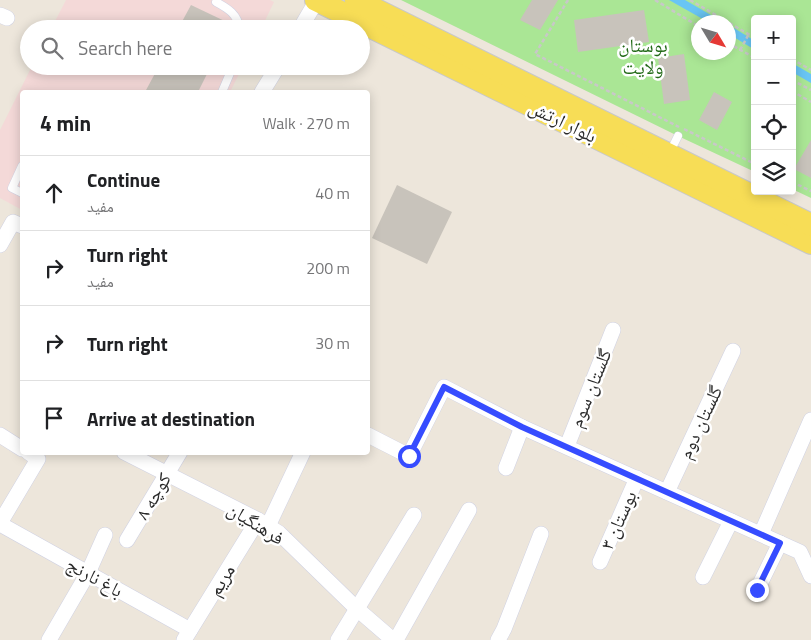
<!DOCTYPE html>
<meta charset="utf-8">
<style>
:root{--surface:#fff;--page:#f6f6f6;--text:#202124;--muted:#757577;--line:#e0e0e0}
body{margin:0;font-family:"Titillium Web","Noto Naskh Arabic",sans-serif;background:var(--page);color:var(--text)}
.controls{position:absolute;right:15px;top:15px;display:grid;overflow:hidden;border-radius:5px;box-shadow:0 2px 12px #0003}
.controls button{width:45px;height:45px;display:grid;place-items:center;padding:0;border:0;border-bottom:1px solid var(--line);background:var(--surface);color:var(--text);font:25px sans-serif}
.compass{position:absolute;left:691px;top:15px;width:45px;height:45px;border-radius:50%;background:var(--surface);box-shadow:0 2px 12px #0003;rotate:128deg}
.stop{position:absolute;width:15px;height:15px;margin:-11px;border:4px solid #364cff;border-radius:50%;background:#fff}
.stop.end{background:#364cff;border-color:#fff;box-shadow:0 1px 5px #0008}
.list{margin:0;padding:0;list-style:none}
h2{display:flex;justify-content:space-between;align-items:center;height:65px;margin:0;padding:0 20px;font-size:21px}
h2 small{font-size:16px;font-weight:400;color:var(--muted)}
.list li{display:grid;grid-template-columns:32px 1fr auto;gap:15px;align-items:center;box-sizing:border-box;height:75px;padding:0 20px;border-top:1px solid var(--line)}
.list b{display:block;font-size:19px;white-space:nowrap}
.list p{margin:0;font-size:16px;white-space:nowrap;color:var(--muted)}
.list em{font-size:16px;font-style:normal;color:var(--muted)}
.icon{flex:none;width:28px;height:28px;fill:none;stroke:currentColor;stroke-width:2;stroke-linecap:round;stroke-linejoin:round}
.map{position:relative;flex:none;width:811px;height:640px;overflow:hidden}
.search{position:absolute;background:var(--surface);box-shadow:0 2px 12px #0003;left:20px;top:20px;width:350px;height:55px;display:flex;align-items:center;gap:12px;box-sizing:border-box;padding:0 18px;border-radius:28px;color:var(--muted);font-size:19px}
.panel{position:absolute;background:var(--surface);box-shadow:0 2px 12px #0003;left:20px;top:90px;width:350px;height:365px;border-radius:5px}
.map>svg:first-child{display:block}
.medical{fill:#f4d9d8}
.green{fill:#aae695;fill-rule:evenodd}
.water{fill:#69c5f4}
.building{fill:#c8c3bb}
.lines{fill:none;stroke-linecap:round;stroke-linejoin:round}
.lane-casing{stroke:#d0d2e3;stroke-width:9}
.street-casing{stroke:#d0d2e3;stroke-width:16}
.primary-casing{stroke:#c8c8c8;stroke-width:24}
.path{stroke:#c8c8c8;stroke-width:2.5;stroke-dasharray:4 2.5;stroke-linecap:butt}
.lane{stroke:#fff;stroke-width:8}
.street{stroke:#fff;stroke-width:15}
.primary{stroke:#f7dd56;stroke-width:22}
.route{stroke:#364cff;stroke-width:6}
.labels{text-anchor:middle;stroke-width:5;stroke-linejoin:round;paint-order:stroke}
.park-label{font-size:19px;fill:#226a17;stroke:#fff}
.street-label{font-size:19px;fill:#2a2a2a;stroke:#fff}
</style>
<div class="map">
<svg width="811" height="640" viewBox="0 0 811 640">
<rect width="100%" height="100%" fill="#ede6db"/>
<!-- medical -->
<g class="medical">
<path d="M66 0H270L274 2 261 29H51Z"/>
<path d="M32 66H243L230 92H22V210L0 198V130Z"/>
</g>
<!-- green -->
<path class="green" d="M401 0H811V198L792 189V19H755V172L678 136ZM698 22H728V52H698Z"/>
<!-- water -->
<g class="water">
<path d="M669 0H685L723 22H708Z"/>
<path d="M729 25 755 41V50L729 34Z"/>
<path d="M792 63 811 74V83L792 72Z"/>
</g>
<!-- building -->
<g class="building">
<path d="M532 0H558L540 30 520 20Z"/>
<path d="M191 5 233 25 234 29H178Z"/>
<path d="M644 10 649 42 578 52 574 20Z"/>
<path d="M684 54 690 100 664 104 658 58Z"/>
<path d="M159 66H211L198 92H145Z"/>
<path d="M714 92 732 102 717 130 699 120Z"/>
<path d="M811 140V178L794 169Z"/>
<path d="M397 185 452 212 427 264 372 238Z"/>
</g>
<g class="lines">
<defs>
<g id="lane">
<path d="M217 0 216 2C229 9 237 14 240 29"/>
<path d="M222 92 233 66"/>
<path d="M670 152 678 136"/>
<path d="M22 166 12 188 22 193"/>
</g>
<g id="street">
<path d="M0 15 7 18"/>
<path d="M300 29 317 0"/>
<path d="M262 92 278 66"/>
<path d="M0 245 13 222 22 226"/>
<path d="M0 435 22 449"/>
<path d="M368 435 409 456 444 387 522 427 800 552 811 576"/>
<path d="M567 446 613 330"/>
<path d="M124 452 258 520 279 533 356 608 393 640"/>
<path d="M506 468 522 427"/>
<path d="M667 492 733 351"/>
<path d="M0 523 38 459 28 452"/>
<path d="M0 524 190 630"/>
<path d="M268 526 303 452"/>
<path d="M761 534 811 420"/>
<path d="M127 540 180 452"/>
<path d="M600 562 637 478"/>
<path d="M703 577 731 521"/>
<path d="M757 590 780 543"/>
<path d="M49 640 88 573 105 535"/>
<path d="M184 640 258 520"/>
<path d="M338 640 414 515"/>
<path d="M396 640 469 510"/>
<path d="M498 640 504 629 541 534"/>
</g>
<g id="primary">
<path d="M316 0 811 243"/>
<path d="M356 0 811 225"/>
</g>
</defs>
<!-- lane casing -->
<use href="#lane" class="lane-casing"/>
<!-- street casing -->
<use href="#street" class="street-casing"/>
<!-- primary casing -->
<use href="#primary" class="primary-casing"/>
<!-- path -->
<g class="path">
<path d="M568 0 535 54 679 127"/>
<path d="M655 0 698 26"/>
<path d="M690 0 755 38"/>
<path d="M728 43 755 58"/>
<path d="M740 50 749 34"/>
<path d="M792 59 811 70"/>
<path d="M792 80 811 90"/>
<path d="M792 91 811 102"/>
<path d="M684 129 755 164"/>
<path d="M792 182 811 191"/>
</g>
<!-- lane -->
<use href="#lane" class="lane"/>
<!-- street -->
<use href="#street" class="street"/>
<!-- primary -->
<use href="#primary" class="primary"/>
</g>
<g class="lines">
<!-- route -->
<path class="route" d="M409 456 444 387 522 427 780 543 757 590"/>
</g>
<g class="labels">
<!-- park labels -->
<g class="park-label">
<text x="643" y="52">بوستان<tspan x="643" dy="22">ولایت</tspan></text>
</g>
<!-- street labels -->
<g class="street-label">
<text transform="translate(563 121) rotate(26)" y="7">بلوار ارتش</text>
<text transform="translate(590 388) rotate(-68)" y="7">گلستان سوم</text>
<text transform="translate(700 422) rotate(-65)" y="7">گلستان دوم</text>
<text transform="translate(153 496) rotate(-59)" y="7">کوچه ۸</text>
<text transform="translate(618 520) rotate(-66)" y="7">بوستان ۳</text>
<text transform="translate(256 523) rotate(32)" y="7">فرهنگیان</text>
<text transform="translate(95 577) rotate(29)" y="7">باغ نارنج</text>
<text transform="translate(221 580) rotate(-58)" y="7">مریم</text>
</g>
</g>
</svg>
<div class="controls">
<button>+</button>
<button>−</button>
<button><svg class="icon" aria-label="locate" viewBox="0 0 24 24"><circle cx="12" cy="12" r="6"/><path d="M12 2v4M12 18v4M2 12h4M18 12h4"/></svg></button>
<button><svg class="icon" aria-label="layers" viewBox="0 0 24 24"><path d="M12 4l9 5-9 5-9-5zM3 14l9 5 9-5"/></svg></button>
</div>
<svg class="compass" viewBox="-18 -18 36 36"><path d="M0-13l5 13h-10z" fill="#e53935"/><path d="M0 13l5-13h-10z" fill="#757577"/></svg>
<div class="stop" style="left:409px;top:456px"></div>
<div class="stop end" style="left:757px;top:590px"></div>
<div class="search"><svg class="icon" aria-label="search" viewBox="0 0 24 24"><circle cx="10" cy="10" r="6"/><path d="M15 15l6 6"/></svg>Search here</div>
<section class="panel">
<h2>4 min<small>Walk · 270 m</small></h2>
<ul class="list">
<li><svg class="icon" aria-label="ahead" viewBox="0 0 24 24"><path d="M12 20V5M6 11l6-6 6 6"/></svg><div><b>Continue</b><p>مفید</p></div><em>40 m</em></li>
<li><svg class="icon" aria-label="right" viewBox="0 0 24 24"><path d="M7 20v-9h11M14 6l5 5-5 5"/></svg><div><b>Turn right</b><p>مفید</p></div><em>200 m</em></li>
<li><svg class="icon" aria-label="right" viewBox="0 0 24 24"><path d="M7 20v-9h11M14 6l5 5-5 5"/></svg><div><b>Turn right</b></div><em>30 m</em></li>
<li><svg class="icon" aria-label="arrive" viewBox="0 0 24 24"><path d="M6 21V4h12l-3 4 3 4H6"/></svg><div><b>Arrive at destination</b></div></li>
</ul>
</section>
</div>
